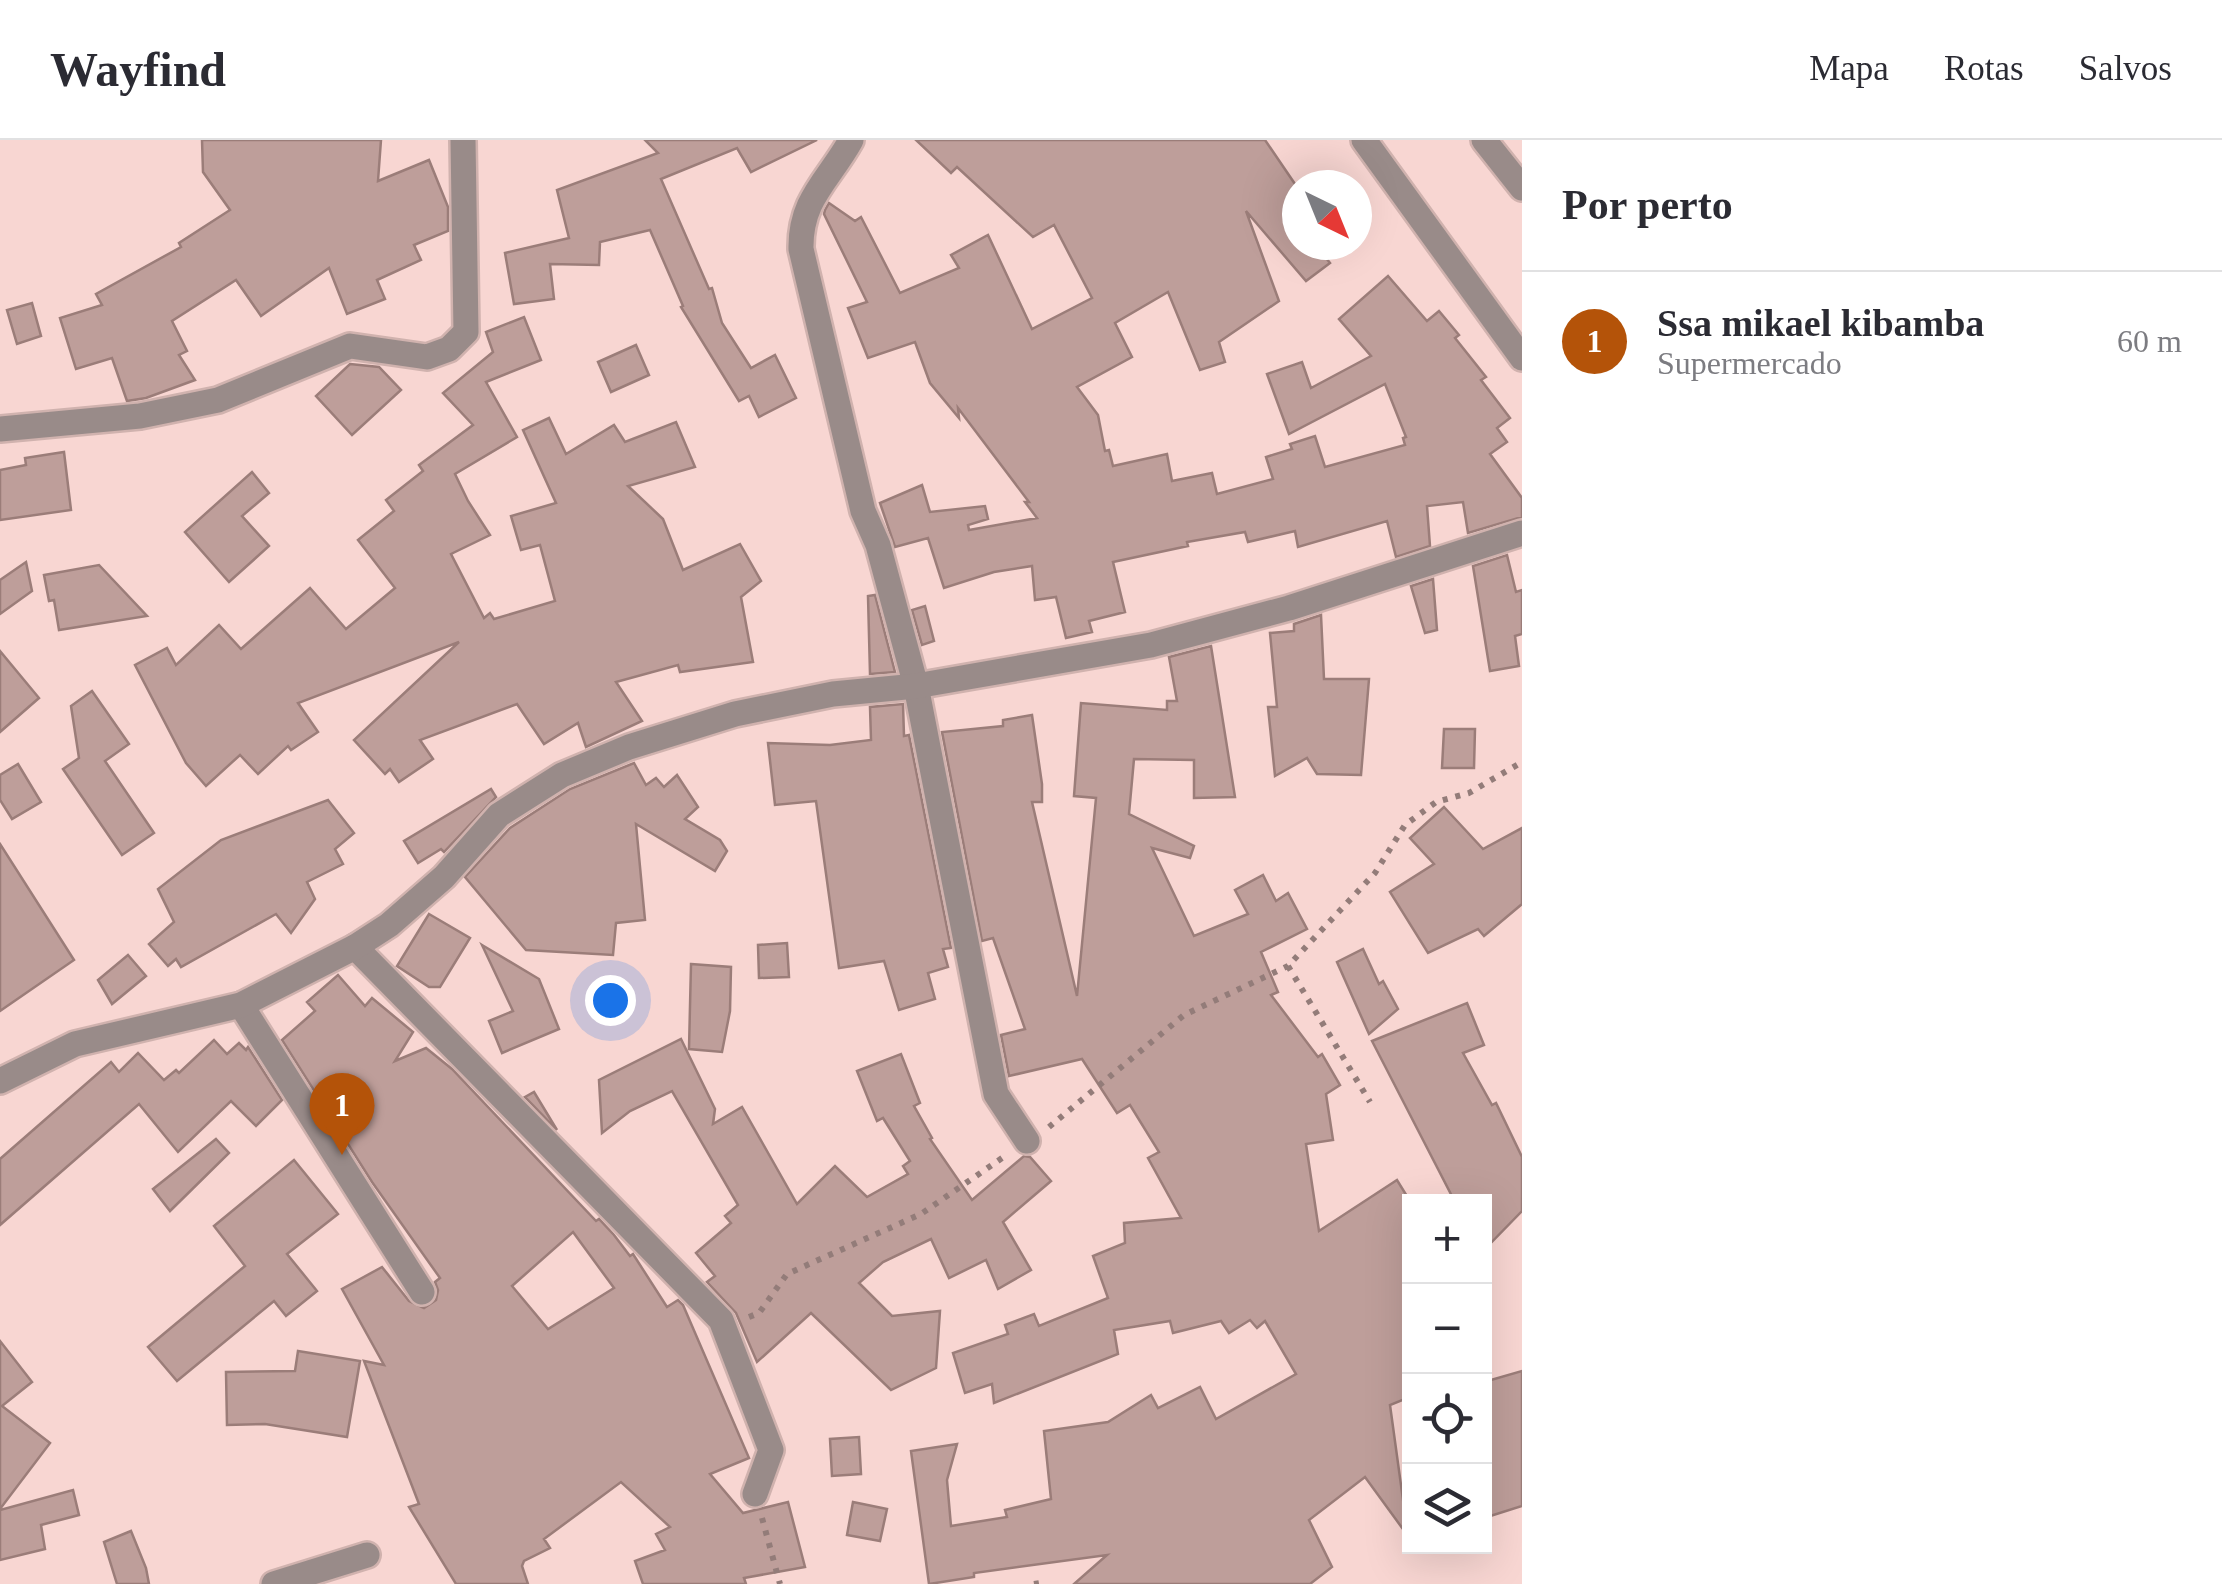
<!DOCTYPE html>
<html lang="pt">
<meta charset="utf-8">
<style>
:root{--surface:#fff;--page:#f7f7f7;--text:#2b2b33;--muted:#7c7c81;--line:#e1e1e2;--accent:#b45309}
body{margin:0;font-family:"Times New Roman",serif;background:var(--page);color:var(--text)}
.controls{position:absolute;right:30px;bottom:30px;display:grid;overflow:hidden;border-radius:0px;box-shadow:0 10px 40px #0002}
.controls button{width:90px;height:90px;display:grid;place-items:center;padding:0;border:0;border-bottom:2px solid var(--line);background:var(--surface);color:var(--text);font:50px sans-serif}
.compass{position:absolute;left:1282px;top:30px;width:90px;height:90px;border-radius:50%;background:var(--surface);box-shadow:0 10px 40px #0002;rotate:137deg}
.you{position:absolute;left:610px;top:860px;width:35px;height:35px;margin:-25px;border:8px solid #fff;border-radius:50%;background:#1a73e8;box-shadow:0 0 0 15px #1a73e833}
.badge{display:grid;place-items:center;width:65px;height:65px;border-radius:50%;background:var(--accent);color:#fff;font-size:32px;font-weight:700}
.pin{position:absolute;translate:-50% -82px;filter:drop-shadow(0 2px 5px #0008)}
.pin::after{content:'';position:absolute;top:52px;width:35px;height:30px;background:inherit;clip-path:polygon(0 0,100% 0,50% 100%)}
.list{margin:0;padding:0;list-style:none}
h2{display:flex;justify-content:space-between;align-items:center;height:130px;margin:0;padding:0 40px;font-size:42px}
h2 small{font-size:32px;font-weight:400;color:var(--muted)}
.list li{display:grid;grid-template-columns:65px 1fr auto;gap:30px;align-items:center;box-sizing:border-box;height:140px;padding:0 40px;border-top:2px solid var(--line)}
.list b{display:block;font-size:38px;white-space:nowrap}
.list p{margin:0;font-size:32px;white-space:nowrap;color:var(--muted)}
.list em{font-size:32px;font-style:normal;color:var(--muted)}
.icon{flex:none;width:55px;height:55px;fill:none;stroke:currentColor;stroke-width:2;stroke-linecap:round;stroke-linejoin:round}
.map{position:relative;flex:none;width:1522px;height:1444px;overflow:hidden}
header{display:flex;align-items:center;gap:60px;box-sizing:border-box;height:140px;padding:0 50px;background:var(--surface);border-bottom:2px solid var(--line)}
header strong{font-size:48px}
nav{display:flex;gap:55px;margin-inline-start:auto;font-size:35px}
main{display:flex}
aside{flex:1;background:var(--surface)}
.map>svg:first-child{display:block}
.building{fill:#be9e9a;stroke:#9b7d79;stroke-width:2.5;fill-rule:evenodd}
.lines{fill:none;stroke-linecap:round;stroke-linejoin:round}
.minor-casing{stroke:#d0b2ae;stroke-width:30}
.path{stroke:#937c79;stroke-width:6;stroke-dasharray:5 8;stroke-linecap:butt}
.minor{stroke:#998b89;stroke-width:25}
</style>
<header>
<strong>Wayfind</strong>
<nav><a>Mapa</a><a>Rotas</a><a>Salvos</a></nav>
</header>
<main>
<div class="map">
<svg width="1522" height="1444" viewBox="0 0 1522 1444">
<rect width="100%" height="100%" fill="#f8d6d2"/>
<!-- building -->
<g class="building">
<path d="M202 0H381L378 41 429 20 448 67V91L414 105 421 120 377 140 385 159 347 174 329 128 261 176 236 140 172 181 187 211 179 215 195 240 146 258 127 261 112 218 76 229 60 178 102 165 96 154 181 107 179 103 230 70 203 32Z"/>
<path d="M645 0H817L751 32 737 8 661 39 709 149 712 148 722 183 751 228 775 215 796 258 759 277 749 256 739 261 681 167 683 166 650 90 600 102 599 125 550 124 554 159 514 164 505 113 569 98 557 50 658 13Z"/>
<path d="M916 0H1265L1297 47V105H1316L1330 123 1306 141 1246 71 1279 161 1219 202 1225 222 1200 230 1168 152 1115 183 1132 217 1077 247 1098 275 1105 311 1109 310 1113 326 1167 314 1172 341 1212 333 1217 354 1273 339 1266 317 1292 309 1290 304 1315 296 1325 327 1405 305 1403 298 1406 297 1385 244 1289 294 1267 234 1302 222 1311 248 1371 216 1339 179 1388 136 1427 181 1439 171 1459 195 1455 198 1486 237 1481 240 1510 278 1497 288 1507 302 1490 314 1522 358V377L1468 393 1463 362 1427 366 1430 406 1396 417 1387 381 1298 407 1295 391 1248 402 1245 392 1187 402 1188 406 1113 422 1125 472 1089 481 1092 492 1066 498 1056 457 1035 460 1032 426 994 432 944 448 928 398 895 407 880 363 922 345 930 372 985 366 988 379 968 385 969 390 1037 378 1025 362H1029L958 268 959 278 930 243 915 202 868 218 848 168 867 162 824 74 825 70 829 63 855 81 861 77 900 153 959 128 951 115 988 95 1032 189 1092 158 1054 85 1033 97 957 27 951 33Z"/>
<path d="M32 163 41 196 17 204 7 170Z"/>
<path d="M524 177 541 220 486 242 517 297 455 334 468 361 490 395 451 414 484 478 490 473 494 479 555 461 540 405 521 410 511 376 556 363 523 290 549 278 566 314 614 285 625 302 676 282 695 327 628 346 663 379 683 430 740 404 761 441 741 457 753 522 680 532 678 525 616 542 642 581 586 607 578 583 544 604 517 564 420 600 433 619 399 642 390 629 385 634 354 600 459 502 298 563 318 592 291 610 288 606 258 634 240 615 206 646 186 623 135 525 167 508 176 525 219 485 241 509 310 448 346 489 395 448 358 400 394 371 386 360 423 331 419 325 473 285 443 253 493 212 486 192Z"/>
<path d="M636 205 649 235 611 252 598 222Z"/>
<path d="M350 224 379 227 401 250 352 295 316 256Z"/>
<path d="M64 312 71 370 0 380V330L26 325 25 318Z"/>
<path d="M252 332 269 353 242 376 269 406 229 442 185 392Z"/>
<path d="M1507 415 1516 452 1522 450V494L1515 496 1519 526 1490 531 1473 426Z"/>
<path d="M26 422 32 451 0 474V440Z"/>
<path d="M99 425 147 476 59 490 54 460 49 461 44 435Z"/>
<path d="M1433 439 1437 490 1425 493 1411 446Z"/>
<path d="M875 455 895 532 870 534 868 456Z"/>
<path d="M925 466 934 501 922 505 912 470Z"/>
<path d="M1321 475 1324 539H1369L1361 635 1317 634 1307 618 1275 636 1268 567H1277L1270 493 1294 491V484Z"/>
<path d="M1211 506 1235 657 1194 658V620L1134 619 1129 674 1194 706 1190 718 1152 708 1194 796 1248 774 1235 750 1263 735 1276 761 1288 753 1307 789 1261 812 1278 852 1271 855 1318 917 1322 914 1340 945 1326 954 1333 1000 1306 1004 1319 1091 1397 1040 1410 1061V1257L1390 1265 1408 1396 1365 1337 1309 1380 1332 1427 1310 1444H1074L1107 1415 974 1433V1437L929 1444 911 1311 957 1304 947 1340 951 1386 1007 1377 1005 1370 1051 1359 1044 1291 1108 1282 1151 1255 1158 1268 1200 1247 1216 1279 1296 1234 1265 1181 1257 1188 1250 1180 1229 1193 1221 1181 1173 1193 1170 1181 1114 1190 1118 1214 994 1263 992 1244 965 1253 953 1213 1008 1194 1005 1185 1034 1174 1039 1186 1108 1158 1093 1116 1125 1103 1124 1083 1181 1078 1148 1018 1159 1012 1130 965 1117 973 1082 919 1009 936 1001 895 1025 889 993 798 982 801 942 592 1003 586V580L1032 575 1042 644V662H1032L1077 856 1096 658 1074 656 1081 563 1167 570V561H1177L1169 517Z"/>
<path d="M0 511 39 558 0 592Z"/>
<path d="M92 551 129 604 105 621 154 693 122 715 63 629 79 618 71 566Z"/>
<path d="M903 564 904 596 909 595 951 808 943 809 948 827 928 833 935 859 899 870 884 821 839 828 816 661 775 665 768 603 830 605 871 600 870 567Z"/>
<path d="M1444 589H1475L1474 628H1442Z"/>
<path d="M634 623 646 645 656 638 664 647 677 635 698 667 685 679 720 700 727 711 715 731 636 684 645 780 616 783 613 815 526 810 465 737 510 688 570 649Z"/>
<path d="M18 624 41 662 12 679 0 660V635Z"/>
<path d="M491 649 496 657 444 712 441 709 418 723 404 701Z"/>
<path d="M328 660 354 693 335 709 343 724 307 742 315 759 291 793 276 774 181 827 176 819 168 826 149 804 174 782 158 749 221 700Z"/>
<path d="M1444 667 1483 709 1522 688V764L1484 796 1478 789 1428 813 1390 752 1434 724 1410 698Z"/>
<path d="M0 704 74 820 0 871Z"/>
<path d="M429 774 470 798 440 847H429L397 826Z"/>
<path d="M787 803 789 837 759 838 758 805Z"/>
<path d="M482 805 539 839 559 889 502 913 489 881 513 871Z"/>
<path d="M1363 809 1379 844 1383 841 1398 869 1369 894 1337 822Z"/>
<path d="M128 815 146 836 112 864 98 840Z"/>
<path d="M691 824 731 827 730 871 722 912 689 909Z"/>
<path d="M338 835 365 866 372 858 413 892 395 921 426 908 452 929 596 1081 599 1079 614 1095 630 1116 633 1114 667 1167 678 1160 683 1165 749 1318 710 1334 743 1373 788 1362 805 1427 744 1438 746 1444H643L635 1421 665 1410 656 1394 670 1387 621 1342 544 1399 550 1408 524 1421 522 1426 528 1444H456L409 1367 419 1364 364 1221 384 1225 342 1149 382 1127 409 1161 424 1168 436 1160 438 1150 435 1142 440 1138 372 1042 282 900 315 871 307 862ZM573 1092 614 1148 548 1189 512 1146Z"/>
<path d="M1467 863 1484 905 1463 913 1492 965 1496 963 1522 1017V1071L1484 1110V1062H1455L1372 901Z"/>
<path d="M681 899 715 969 713 984 742 967 797 1064 835 1026 867 1057 908 1034 903 1026 910 1021 883 978 877 981 857 931 901 914 920 963 914 966 932 998 930 999 972 1060 1024 1016 1030 1017 1051 1041 1003 1082 1031 1130 998 1149 986 1120 949 1138 931 1099 883 1122 859 1143 892 1176 940 1171 936 1228 891 1250 811 1173 757 1222 736 1173 707 1142 715 1136 696 1113 731 1083 725 1076 738 1065 672 951 630 971 602 993 599 940Z"/>
<path d="M214 900 227 914 239 903 246 910 248 907 282 960 256 986 231 961 178 1012 139 964 0 1085V1019L111 922 119 932 138 913 164 940 176 930 179 933Z"/>
<path d="M534 952 557 990 525 957Z"/>
<path d="M216 999 229 1013 170 1071 153 1049Z"/>
<path d="M294 1020 338 1074 287 1114 317 1151 286 1176 274 1161 177 1241 148 1207 245 1126 214 1086Z"/>
<path d="M0 1201 32 1242 2 1266 50 1303 0 1369Z"/>
<path d="M298 1211 360 1221 347 1297 265 1284 227 1285 226 1232 295 1231Z"/>
<path d="M1522 1231V1366L1484 1378V1242Z"/>
<path d="M859 1297 861 1334 832 1336 830 1299Z"/>
<path d="M73 1350 79 1375 41 1385 45 1409 0 1420V1370Z"/>
<path d="M853 1362 887 1369 880 1401 847 1395Z"/>
<path d="M131 1391 146 1428 149 1444H117L104 1402Z"/>
</g>
<g class="lines">
<defs>
<g id="minor">
<path d="M851 0C829 40 800 59 801 109L863 371 878 405 916 546 996 954 1027 1001"/>
<path d="M1364 0 1522 218"/>
<path d="M1484 0 1522 48"/>
<path d="M0 289 140 276 218 260 350 206 427 217 449 209 466 192 463 0"/>
<path d="M355 807 721 1180 771 1310 755 1354"/>
<path d="M241 865 422 1152"/>
<path d="M0 941 75 904 241 865 355 807 389 785 444 737 499 675 562 635 629 607 735 574 833 554 916 546 1151 505 1289 468 1522 393"/>
<path d="M274 1444 367 1415"/>
</g>
</defs>
<!-- minor casing -->
<use href="#minor" class="minor-casing"/>
<!-- path -->
<g class="path">
<path d="M1288 826 1370 962"/>
<path d="M1049 987 1184 875 1288 826 1375 733 1405 685 1436 662 1469 653 1522 622"/>
<path d="M749 1177 759 1173 787 1134 921 1074 1005 1016"/>
<path d="M762 1378 780 1444"/>
<path d="M1034 1444 1040 1443"/>
</g>
<!-- minor -->
<use href="#minor" class="minor"/>
</g>
</svg>
<div class="controls">
<button>+</button>
<button>−</button>
<button><svg class="icon" aria-label="locate" viewBox="0 0 24 24"><circle cx="12" cy="12" r="6"/><path d="M12 2v4M12 18v4M2 12h4M18 12h4"/></svg></button>
<button><svg class="icon" aria-label="layers" viewBox="0 0 24 24"><path d="M12 4l9 5-9 5-9-5zM3 14l9 5 9-5"/></svg></button>
</div>
<svg class="compass" viewBox="-18 -18 36 36"><path d="M0-13l5 13h-10z" fill="#e53935"/><path d="M0 13l5-13h-10z" fill="#7c7c81"/></svg>
<div class="you"></div>
<div class="pin badge" style="left:342px;top:1015px">1</div>
</div>
<aside>
<h2>Por perto<small></small></h2>
<ul class="list">
<li><span class="badge">1</span><div><b>Ssa mikael kibamba</b><p>Supermercado</p></div><em>60 m</em></li>
</ul>
</aside>
</main>
